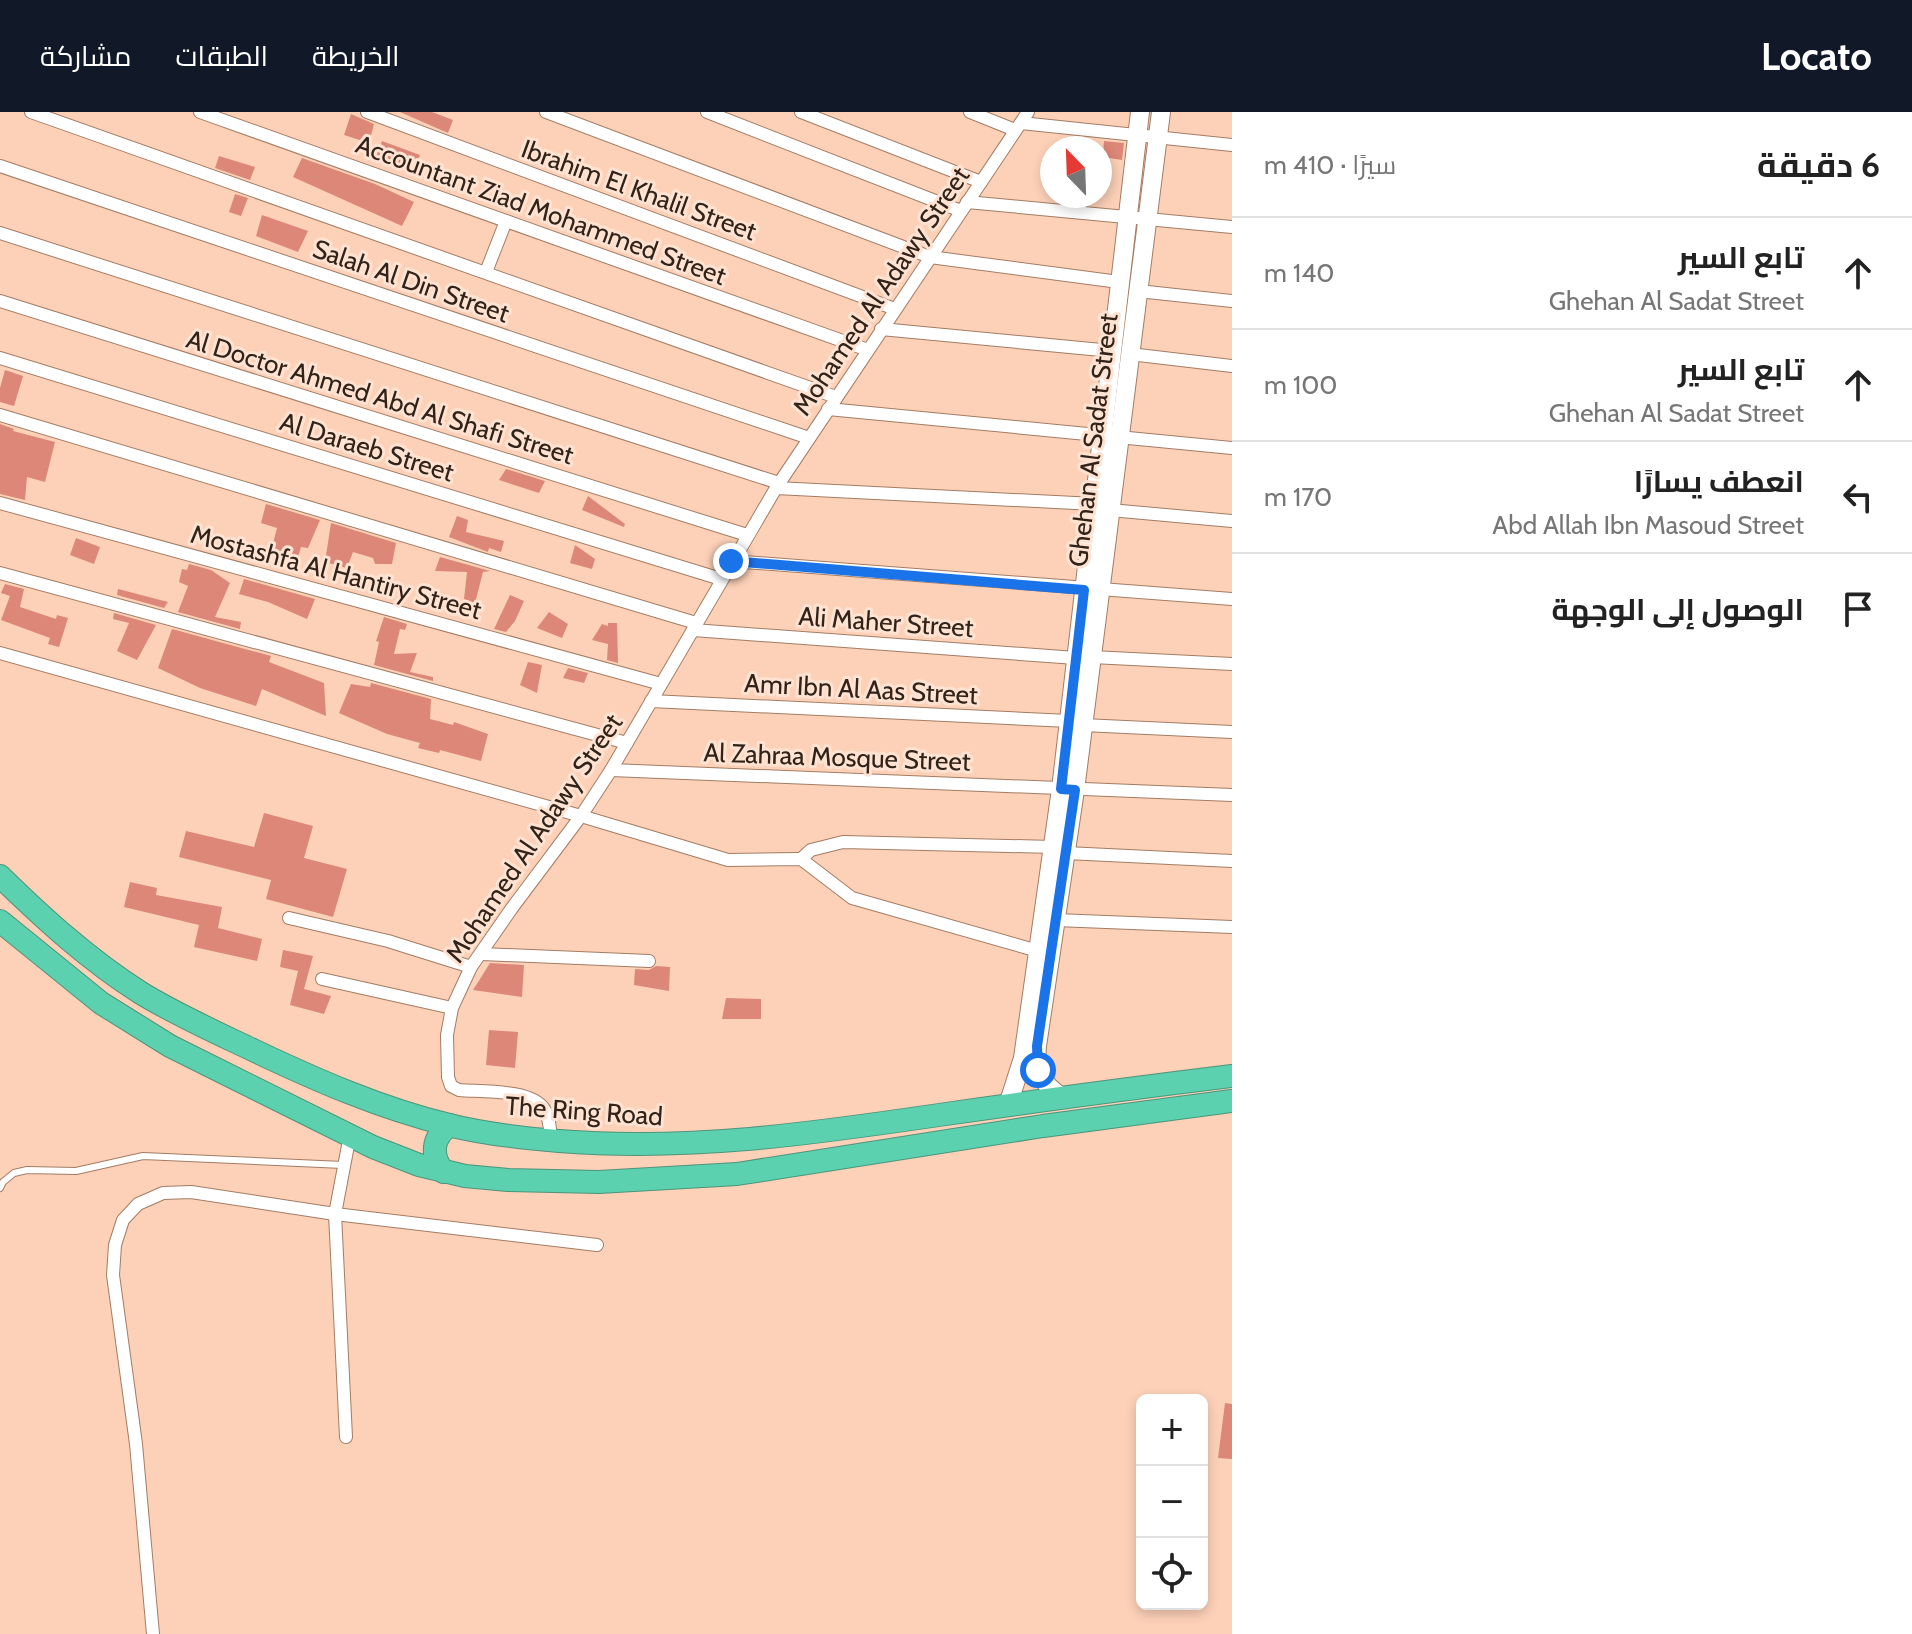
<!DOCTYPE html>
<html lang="ar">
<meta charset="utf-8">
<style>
:root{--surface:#fff;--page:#f2f2f2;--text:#222;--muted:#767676;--line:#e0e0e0;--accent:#111827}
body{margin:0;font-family:Cabin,Cairo,sans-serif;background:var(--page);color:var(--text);direction:rtl}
.controls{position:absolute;right:24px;bottom:24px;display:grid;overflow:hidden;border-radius:12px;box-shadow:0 4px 12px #0003}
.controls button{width:72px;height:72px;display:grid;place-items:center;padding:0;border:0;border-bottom:2px solid var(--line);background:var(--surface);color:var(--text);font:40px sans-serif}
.compass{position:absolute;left:1040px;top:24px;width:72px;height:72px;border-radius:50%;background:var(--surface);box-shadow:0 4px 12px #0003;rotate:337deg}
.stop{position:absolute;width:24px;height:24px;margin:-18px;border:6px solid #1a73e8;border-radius:50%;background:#fff}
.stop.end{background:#1a73e8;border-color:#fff;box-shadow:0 2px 8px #0008}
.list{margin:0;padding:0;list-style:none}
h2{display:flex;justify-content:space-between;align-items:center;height:104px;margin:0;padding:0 32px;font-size:34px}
h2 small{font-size:26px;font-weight:400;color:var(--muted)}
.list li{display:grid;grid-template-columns:52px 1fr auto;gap:24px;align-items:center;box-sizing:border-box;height:112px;padding:0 32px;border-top:2px solid var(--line)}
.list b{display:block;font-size:30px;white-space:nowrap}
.list p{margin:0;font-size:26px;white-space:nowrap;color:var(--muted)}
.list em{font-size:26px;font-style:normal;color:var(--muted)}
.icon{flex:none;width:44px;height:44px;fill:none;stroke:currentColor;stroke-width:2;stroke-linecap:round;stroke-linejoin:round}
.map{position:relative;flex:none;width:1232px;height:1522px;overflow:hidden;direction:ltr}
header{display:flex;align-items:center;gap:48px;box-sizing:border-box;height:112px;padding:0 40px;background:var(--accent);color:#fff}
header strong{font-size:38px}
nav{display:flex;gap:44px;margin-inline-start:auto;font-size:28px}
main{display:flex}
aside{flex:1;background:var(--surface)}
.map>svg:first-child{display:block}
.building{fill:#dc8777}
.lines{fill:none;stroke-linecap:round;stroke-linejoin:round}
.lane-casing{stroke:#a37c64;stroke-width:8}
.street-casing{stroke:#a37c64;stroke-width:14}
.secondary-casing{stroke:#a37c64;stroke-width:20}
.highway-casing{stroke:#4d947a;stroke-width:24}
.lane{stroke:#fff;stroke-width:6}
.street{stroke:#fff;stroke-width:12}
.secondary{stroke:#fff;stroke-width:18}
.highway{stroke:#5bd1af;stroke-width:22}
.route{stroke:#1a73e8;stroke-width:10}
.labels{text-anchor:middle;stroke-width:6;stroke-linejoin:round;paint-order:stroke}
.street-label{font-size:26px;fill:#322218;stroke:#fee3d3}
</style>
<header>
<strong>Locato</strong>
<nav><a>الخريطة</a><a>الطبقات</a><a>مشاركة</a></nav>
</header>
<main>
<aside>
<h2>6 دقيقة<small>سيرًا · 410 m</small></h2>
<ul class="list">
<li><svg class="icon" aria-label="ahead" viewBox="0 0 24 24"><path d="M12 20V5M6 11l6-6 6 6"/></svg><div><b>تابع السير</b><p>Ghehan Al Sadat Street</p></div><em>140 m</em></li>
<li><svg class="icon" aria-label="ahead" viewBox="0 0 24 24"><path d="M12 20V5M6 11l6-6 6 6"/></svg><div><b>تابع السير</b><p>Ghehan Al Sadat Street</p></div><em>100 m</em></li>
<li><svg class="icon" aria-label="left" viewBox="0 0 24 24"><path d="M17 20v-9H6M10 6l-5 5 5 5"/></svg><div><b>انعطف يسارًا</b><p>Abd Allah Ibn Masoud Street</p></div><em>170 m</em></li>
<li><svg class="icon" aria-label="arrive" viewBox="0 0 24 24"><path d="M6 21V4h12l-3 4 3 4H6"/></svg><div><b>الوصول إلى الوجهة</b></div></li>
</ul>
</aside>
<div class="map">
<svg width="1232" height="1522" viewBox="0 0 1232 1522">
<rect width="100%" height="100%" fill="#fdd1b8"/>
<!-- building -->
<g class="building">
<path d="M400 0H432L453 8 448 21Z"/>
<path d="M351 2 374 12 369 31 344 23Z"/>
<path d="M382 29 420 43 413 61 375 47Z"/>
<path d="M1104 29 1124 31 1122 48 1103 45Z"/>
<path d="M219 44 255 55 250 68 215 56Z"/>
<path d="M302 46 375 72 414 90 402 114 293 65Z"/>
<path d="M235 82 248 86 241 104 229 100Z"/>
<path d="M262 103 308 119 298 140 256 124Z"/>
<path d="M5 258 23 264 14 294 0 290V276Z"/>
<path d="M0 312 14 317 13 319 55 330 45 370 27 365 25 388 0 382Z"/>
<path d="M506 357 545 369 539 381 499 368Z"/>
<path d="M588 384 625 412 624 415 582 398Z"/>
<path d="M266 392 320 408 308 436 301 435 297 448 271 439 277 416 261 411Z"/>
<path d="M457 404 468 408 466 420 504 429 501 440 489 436 488 440 449 425Z"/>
<path d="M331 411 396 431 392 452H375L373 446 353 440 347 456 325 450Z"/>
<path d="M76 426 100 435 94 452 70 443Z"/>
<path d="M575 433 595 447 592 457 570 451Z"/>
<path d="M440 445 490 459 483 460 475 491 464 487 467 460 435 459Z"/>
<path d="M189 452 211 458 230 471 215 505 241 510 240 517 178 500 188 474 179 470 182 457 187 458Z"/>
<path d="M244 467 315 487 307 507 268 490 239 482Z"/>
<path d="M5 472 24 477 20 495 56 507 57 503 68 506 59 535 48 532 50 526 1 508 10 484 1 481Z"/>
<path d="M118 477 168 490 164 496 117 483Z"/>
<path d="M510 483 524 489 515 509 506 520 494 517Z"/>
<path d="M549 500 568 512 562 526 537 516Z"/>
<path d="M114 501 156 513 137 548 117 539 129 511 113 507Z"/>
<path d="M384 505 407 512 405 518 400 517 394 542 417 541 410 560 433 565V569L374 553 379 530 376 529Z"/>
<path d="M608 511H617L618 551 607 548 608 532 592 528 602 512 608 514Z"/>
<path d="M172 517 271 544 269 550 324 571 326 604 262 577 256 594 200 576 158 556Z"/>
<path d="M528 550 542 553 537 581 520 573Z"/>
<path d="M568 556 588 561 584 571 563 566Z"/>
<path d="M371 571 431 587 430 607 453 613 454 610 488 622 481 649 440 638 439 641 418 636 420 631 387 622 339 601 351 572 370 575Z"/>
<path d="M264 701 313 714 304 746 347 757 333 805 266 787 271 768 179 745 186 719 254 735Z"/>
<path d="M130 770 157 776 156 783 222 795 218 816 262 827 257 849 194 835 199 813 124 795Z"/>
<path d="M283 838 313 844 304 877 331 884 324 902 290 893 298 859 280 855Z"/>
<path d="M490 851 524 853 522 885 473 878Z"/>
<path d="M656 854 670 855 669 879 634 873 635 857 649 858Z"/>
<path d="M726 886 761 887V907H722Z"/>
<path d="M489 918 518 920 515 956 486 953Z"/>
<path d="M1225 1291 1232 1292V1347L1218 1346Z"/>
</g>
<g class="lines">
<defs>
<path id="lane" d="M0 1076 3 1070 14 1061 27 1058 76 1059 143 1044 343 1053"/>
<g id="street">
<path d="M31 0 836 285"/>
<path d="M200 0 868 238"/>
<path d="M367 0 895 197"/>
<path d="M546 0 930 145 1119 170"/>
<path d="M707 0 961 99"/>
<path d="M801 0 981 70"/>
<path d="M970 0 1015 18"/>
<path d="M1021 11 1232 33"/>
<path d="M0 54 809 326"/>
<path d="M967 90 1232 115"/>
<path d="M0 121 779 371"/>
<path d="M486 160 506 109"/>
<path d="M1138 179 1232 189"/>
<path d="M0 189 747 423"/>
<path d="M881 217 1112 239"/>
<path d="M1130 242 1232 254"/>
<path d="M0 246 721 467"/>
<path d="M828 297 1232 336"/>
<path d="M0 303 696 511"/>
<path d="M776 376 1095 392"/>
<path d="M0 391 661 572"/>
<path d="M1110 398 1232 409"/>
<path d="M731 449 1232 487"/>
<path d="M0 461 627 631"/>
<path d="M693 518 1076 546"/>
<path d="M0 541 581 704 728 748 801 747 852 786 1038 839"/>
<path d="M1092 545 1232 552"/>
<path d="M651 589 1069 609"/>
<path d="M1083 613 1232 620"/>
<path d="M611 658 1232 683"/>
<path d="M1066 741 1232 749"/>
<path d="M801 747 811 738 843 730 1053 735"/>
<path d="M289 806 388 829 471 855"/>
<path d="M1056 808 1232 815"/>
<path d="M482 842 649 849"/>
<path d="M322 867 452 896"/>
<path d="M551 1028C550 1018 550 1006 544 997 531 977 481 980 459 978L451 974 448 965 447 923 452 896 471 855 512 796 581 704 611 658 776 376 1028 0"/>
<path d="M346 1325 335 1102 350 1023"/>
<path d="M153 1522 136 1332 113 1163 115 1133 123 1108 138 1092 163 1081 191 1080 335 1102 597 1133"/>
</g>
<g id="secondary">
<path d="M1062 985C1042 973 1035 957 1037 934L1075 678 1161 0"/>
<path d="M1008 993 1023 946 1061 677 1140 0"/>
</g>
<g id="highway">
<path d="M0 764C44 807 89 848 141 881 177 903 215 920 253 938 316 968 380 996 449 1013 484 1022 522 1026 559 1029 691 1039 809 1022 939 1003 1036 989 1134 976 1232 964"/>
<path d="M0 809 101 891 170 934 373 1035 419 1053 465 1064 508 1068 599 1070 737 1062 1043 1014 1232 989"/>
<path d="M444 1060C430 1044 432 1025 450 1013"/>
</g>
</defs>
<!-- lane casing -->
<use href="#lane" class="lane-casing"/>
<!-- street casing -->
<use href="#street" class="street-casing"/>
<!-- secondary casing -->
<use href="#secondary" class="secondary-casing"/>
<!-- highway casing -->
<use href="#highway" class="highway-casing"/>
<!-- lane -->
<use href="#lane" class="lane"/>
<!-- street -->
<use href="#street" class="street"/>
<!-- secondary -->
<use href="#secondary" class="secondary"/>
<!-- highway -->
<use href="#highway" class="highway"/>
</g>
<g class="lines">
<!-- route -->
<path class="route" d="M731 449 1084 478 1061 677 1075 678 1037 934 1038 958"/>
</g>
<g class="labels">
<!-- street labels -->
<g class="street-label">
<text transform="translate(639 78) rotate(20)" y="9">Ibrahim El Khalil Street</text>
<text transform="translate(541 98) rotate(20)" y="9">Accountant Ziad Mohammed Street</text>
<text transform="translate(411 169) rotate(19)" y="9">Salah Al Din Street</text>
<text transform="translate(881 179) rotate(-56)" y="9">Mohamed Al Adawy Street</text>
<text transform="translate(380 285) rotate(17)" y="9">Al Doctor Ahmed Abd Al Shafi Street</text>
<text transform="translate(1093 328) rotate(-83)" y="9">Ghehan Al Sadat Street</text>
<text transform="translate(367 335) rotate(17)" y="9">Al Daraeb Street</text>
<text transform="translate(336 460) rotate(15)" y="9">Mostashfa Al Hantiry Street</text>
<text transform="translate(886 510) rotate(4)" y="9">Ali Maher Street</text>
<text transform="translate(861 577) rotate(3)" y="9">Amr Ibn Al Aas Street</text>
<text transform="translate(837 645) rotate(2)" y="9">Al Zahraa Mosque Street</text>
<text transform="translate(534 726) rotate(-56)" y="9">Mohamed Al Adawy Street</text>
<text transform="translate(584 999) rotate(4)" y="9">The Ring Road</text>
</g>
</g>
</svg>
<div class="controls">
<button>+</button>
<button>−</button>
<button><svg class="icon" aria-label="locate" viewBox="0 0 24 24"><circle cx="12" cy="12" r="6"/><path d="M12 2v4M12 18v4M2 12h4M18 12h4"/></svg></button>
</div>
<svg class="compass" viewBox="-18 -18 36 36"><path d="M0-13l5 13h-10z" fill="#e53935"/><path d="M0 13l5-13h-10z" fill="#767676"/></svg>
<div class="stop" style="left:1038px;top:958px"></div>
<div class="stop end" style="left:731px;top:449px"></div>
</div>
</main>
